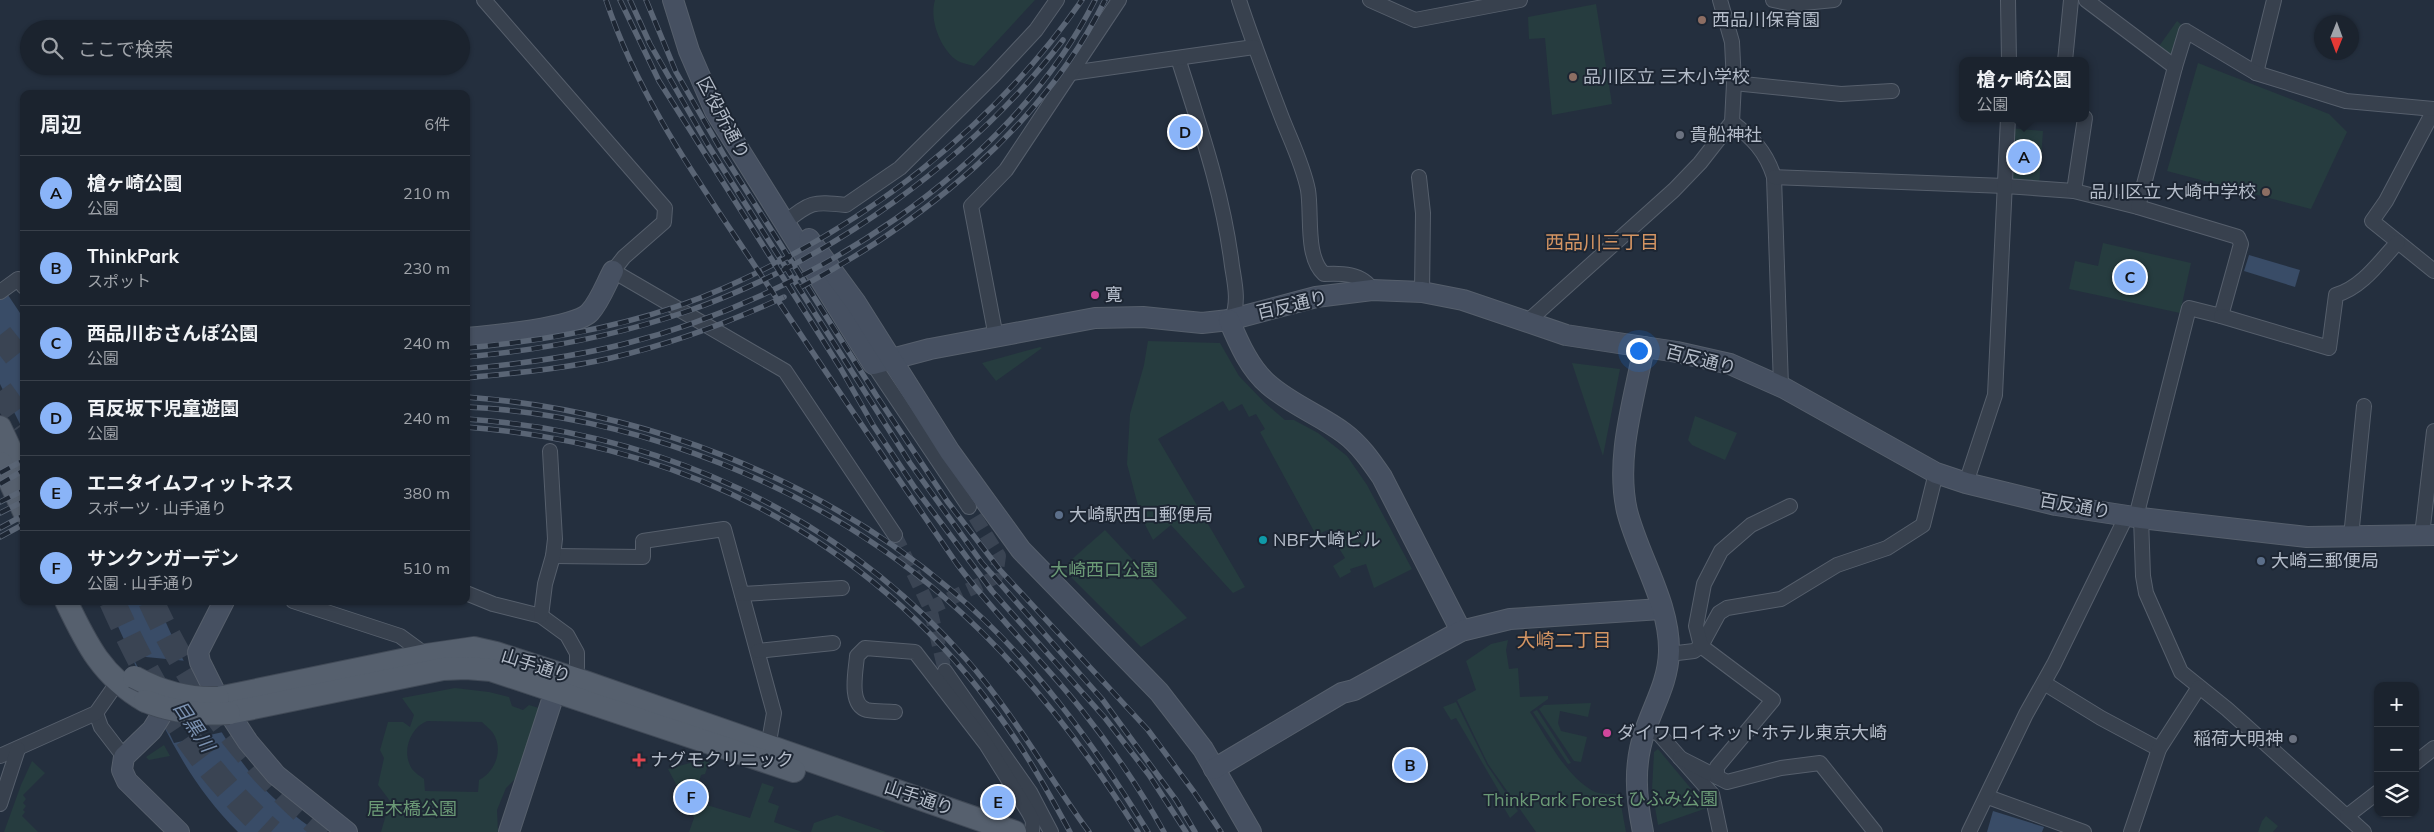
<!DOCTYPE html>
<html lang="ja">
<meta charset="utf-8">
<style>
:root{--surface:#1b232e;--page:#282f3a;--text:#f1f3f6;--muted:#a0a4aa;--line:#39404a;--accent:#8ab4f8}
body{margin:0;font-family:Mulish,"Noto Sans JP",sans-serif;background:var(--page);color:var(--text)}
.controls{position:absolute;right:15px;bottom:15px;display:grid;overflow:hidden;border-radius:10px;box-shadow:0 1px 4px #0004}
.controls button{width:45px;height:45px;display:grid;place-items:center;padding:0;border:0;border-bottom:1px solid var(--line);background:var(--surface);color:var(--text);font:25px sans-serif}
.compass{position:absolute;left:2314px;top:15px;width:45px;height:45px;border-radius:50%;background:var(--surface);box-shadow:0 1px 4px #0004;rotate:181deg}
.you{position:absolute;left:1638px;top:350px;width:18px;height:18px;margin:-12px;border:4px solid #fff;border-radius:50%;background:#1a73e8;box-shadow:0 0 0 8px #1a73e833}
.badge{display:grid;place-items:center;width:32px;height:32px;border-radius:50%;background:var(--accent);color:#111;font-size:16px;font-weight:700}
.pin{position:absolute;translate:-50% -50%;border:2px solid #fff;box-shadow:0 1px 5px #0006}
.popup{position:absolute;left:1959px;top:57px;width:130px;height:65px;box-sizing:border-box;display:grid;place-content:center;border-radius:10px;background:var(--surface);filter:drop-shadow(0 1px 4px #0005);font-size:16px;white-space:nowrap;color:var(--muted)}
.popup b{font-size:19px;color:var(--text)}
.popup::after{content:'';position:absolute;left:50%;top:100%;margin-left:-10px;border:10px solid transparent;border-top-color:var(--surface)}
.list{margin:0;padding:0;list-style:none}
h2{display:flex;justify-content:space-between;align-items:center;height:65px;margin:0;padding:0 20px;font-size:21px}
h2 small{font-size:16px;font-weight:400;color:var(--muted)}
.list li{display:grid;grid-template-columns:32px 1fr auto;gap:15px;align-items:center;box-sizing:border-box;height:75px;padding:0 20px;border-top:1px solid var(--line)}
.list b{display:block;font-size:19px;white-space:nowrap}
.list p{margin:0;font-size:16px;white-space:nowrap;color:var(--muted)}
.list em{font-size:16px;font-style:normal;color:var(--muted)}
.icon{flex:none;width:28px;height:28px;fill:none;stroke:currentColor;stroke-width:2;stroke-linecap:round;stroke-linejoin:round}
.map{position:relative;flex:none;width:2434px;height:832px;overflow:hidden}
.search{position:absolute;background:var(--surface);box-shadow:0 1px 4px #0004;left:20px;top:20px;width:450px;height:55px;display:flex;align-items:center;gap:12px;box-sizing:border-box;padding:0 18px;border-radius:28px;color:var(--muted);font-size:19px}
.panel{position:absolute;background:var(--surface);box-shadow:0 1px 4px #0004;left:20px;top:90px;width:450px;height:515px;border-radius:10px}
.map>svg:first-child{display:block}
.green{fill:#263c3f;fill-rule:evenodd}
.water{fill:#394c67}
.pier{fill:#242f3e}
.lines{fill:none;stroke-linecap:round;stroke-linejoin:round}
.street-tunnel{stroke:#3a4453;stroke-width:14;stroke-dasharray:14 7;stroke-linecap:butt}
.highway-tunnel{stroke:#3a4453;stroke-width:26;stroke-dasharray:26 13;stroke-linecap:butt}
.street-casing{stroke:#565f6c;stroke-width:16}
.secondary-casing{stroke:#565f6c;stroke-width:22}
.primary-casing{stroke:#414a57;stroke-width:24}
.street{stroke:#38414e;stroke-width:14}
.secondary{stroke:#465061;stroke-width:20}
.primary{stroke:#56606e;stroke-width:22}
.rail-casing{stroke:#5a6575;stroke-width:5.5}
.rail{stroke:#1d2633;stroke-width:4;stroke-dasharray:11;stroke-linecap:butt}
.primary-bridge-casing{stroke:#414a57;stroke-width:24;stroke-linecap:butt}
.primary-bridge{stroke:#56606e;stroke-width:22}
.education-dot{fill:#8d6e63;stroke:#1d2633;stroke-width:2}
.worship-dot{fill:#6b7280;stroke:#1d2633;stroke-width:2}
.hotel-dot{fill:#d1479c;stroke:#1d2633;stroke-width:2}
.service-dot{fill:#5c6f8a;stroke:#1d2633;stroke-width:2}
.culture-dot{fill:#0f9aa8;stroke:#1d2633;stroke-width:2}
.health-dot{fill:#e0444e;stroke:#1d2633;stroke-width:2}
.labels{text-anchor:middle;stroke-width:4;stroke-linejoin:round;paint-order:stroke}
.poi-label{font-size:18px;fill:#b4bcc9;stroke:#1d2633;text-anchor:start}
.street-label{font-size:18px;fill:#b4bcc9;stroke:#1d2633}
.park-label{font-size:18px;fill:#6b9a76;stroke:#1d2633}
.neighbourhood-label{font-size:19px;fill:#d59563;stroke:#1d2633}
.water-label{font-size:19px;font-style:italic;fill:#7c92b1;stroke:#1d2633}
</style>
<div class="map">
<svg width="2434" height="832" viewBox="0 0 2434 832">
<rect width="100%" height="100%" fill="#242f3e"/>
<!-- green -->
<g class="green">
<path d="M935 0H1035L974 66C968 64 959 63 955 59 940 47 929 19 935 0Z"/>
<path d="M1596 4 1612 104 1552 115 1545 38 1529 39 1528 17Z"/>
<path d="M2177 21 2184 27 2173 62 2157 49Z"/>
<path d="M2198 63 2329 114 2347 132 2311 209 2167 171Z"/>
<path d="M1194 116 1201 144 1176 149 1170 120Z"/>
<path d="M2009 128 2043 131 2039 186 2007 184Z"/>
<path d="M2103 243 2191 263 2180 313 2069 289 2075 261 2098 266Z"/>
<path d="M1148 341 1220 343 1239 376 1265 403 1285 420H1294L1318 433 1347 456 1367 485 1412 569 1374 588 1366 564 1350 569 1351 572 1340 578 1333 566 1345 558 1328 530 1316 535 1260 432 1265 429 1256 414 1249 417 1242 404 1229 411 1223 401 1158 439 1245 587 1233 593 1171 525 1153 540 1141 517 1127 464 1130 414 1144 365Z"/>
<path d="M1040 347 1042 348 996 381 982 363Z"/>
<path d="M1572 363 1620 369 1603 456Z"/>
<path d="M1695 416 1737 433 1725 460 1692 445 1688 440Z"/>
<path d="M1105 530 1187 618 1141 647 1062 568Z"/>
<path d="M1508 640 1506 650 1509 669 1518 668 1520 697 1548 696V699L1530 712C1547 738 1565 775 1593 791 1600 795 1611 794 1619 794L1626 832H1536L1488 764 1457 700 1476 690 1466 661 1491 644Z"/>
<path d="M455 688 489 692 509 697 512 706 523 710 529 705 542 709 519 775 506 788 497 810 498 832H381L390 801 378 785 384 758 380 750 388 722H403L410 727 414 715 402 698ZM427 721 482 722C485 725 490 729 493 733 504 750 495 772 479 780L478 792 425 791 424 779C420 776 415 773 412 769 401 752 410 728 427 721Z"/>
<path d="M1456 702 1487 765 1518 811 1510 818 1500 801 1503 798 1456 718 1451 720 1443 707Z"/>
<path d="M1591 703 1588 717 1560 711 1558 723 1561 731 1587 737 1581 762 1574 761 1539 709 1544 705Z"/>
<path d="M1537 710 1571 763 1568 764 1533 712Z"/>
<path d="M164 745 170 756 149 760 146 757Z"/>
<path d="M1658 749 1707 808 1658 825 1652 790 1654 752Z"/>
<path d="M701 760 709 762 705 774 701 775 698 786 700 803 750 818 762 783 774 787 768 802 779 806 774 822 802 832H689L694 818 668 769Z"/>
<path d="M32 761 45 773 23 795 26 799 23 803 26 806 23 810 25 812 22 816 38 832H4L21 785Z"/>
<path d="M837 815 886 832H811L814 823Z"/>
<path d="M2266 816 2278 826 2273 832H2258L2262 821Z"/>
</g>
<!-- water -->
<g class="water">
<path d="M2249 255 2300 270 2295 287 2244 271Z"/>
<path d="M0 283 24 319V432L0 384Z"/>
<path d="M106 601H156C185 663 213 731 259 783 275 801 297 818 317 832H238C170 765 145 680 106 601Z"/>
<path d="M1993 811 2044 827 2042 832H1987Z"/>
</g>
<!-- pier -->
<path class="pier" d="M128 647 133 653 146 657 187 661 223 732 174 743Z"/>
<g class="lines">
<!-- street-tunnel -->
<g class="street-tunnel">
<path d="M895 535 930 608 945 671"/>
<path d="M930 608 996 577 999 556 969 507"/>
</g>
<!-- highway-tunnel -->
<g class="highway-tunnel">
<path d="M0 335 24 365"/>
<path d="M0 391 24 424"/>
<path d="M112 601C151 689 199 768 271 832"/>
<path d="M151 601C192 692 251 768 327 832"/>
</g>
<defs>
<g id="street">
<path d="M484 0 665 208 664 222 624 257 613 271 785 371 895 535"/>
<path d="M1239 0C1252 40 1267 79 1282 118 1291 141 1303 165 1308 190 1312 214 1305 257 1324 274 1340 273 1363 273 1372 290"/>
<path d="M1370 0 1415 20 1520 0"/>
<path d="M1773 0 1793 4 1834 0"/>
<path d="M2008 0 2009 61"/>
<path d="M2086 0 2175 67"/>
<path d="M1178 58C1200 128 1223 193 1232 266 1235 285 1239 301 1232 319"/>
<path d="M2065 61 2071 0"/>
<path d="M1071 73 1254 47"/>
<path d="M2256 73 2274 0"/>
<path d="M1734 83 1841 94 1892 91"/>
<path d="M2434 110 2386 201 2372 221 2434 271"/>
<path d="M1732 122C1752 138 1766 151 1774 177L1781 386"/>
<path d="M1419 177 1423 213 1422 292"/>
<path d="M1774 177 2005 186 2074 191 2138 207 2238 237 2241 244 2221 316 2189 308 2136 517"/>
<path d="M2074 191 2085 118"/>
<path d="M2138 207 2175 67 2186 31 2256 73 2346 101 2434 109"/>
<path d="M784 223C811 202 812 201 846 205L900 168 994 75 1036 30 1057 0"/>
<path d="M0 292 18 279 24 287"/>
<path d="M2221 316 2329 348 2336 295C2363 287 2380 261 2398 242"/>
<path d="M1527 322 1674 190 1700 163 1732 122 1734 83 1732 42 1720 0"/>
<path d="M996 337 971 206 1006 170 1119 0"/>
<path d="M873 364 969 507"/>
<path d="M1966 483 1995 395 2008 118"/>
<path d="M2141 518 2143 576 2146 593 2181 672 2227 709 2364 832"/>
<path d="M2422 535 2434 431"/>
<path d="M2351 537 2364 406"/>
<path d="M553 556 643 557V541L724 529 774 713 767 753"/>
<path d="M466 593 493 604 541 616 567 635 577 653V667L573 678 567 682"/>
<path d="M742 594 842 588"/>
<path d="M293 601 400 636 426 655"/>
<path d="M541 616 545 584 553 556 555 539 550 451"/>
<path d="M758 651 833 643"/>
<path d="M1669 654 1694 651 1701 646 1719 613 1727 608 1781 599 1837 565 1887 548 1923 525 1936 473"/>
<path d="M945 671 1030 792 1051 832"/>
<path d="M2044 683 2101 718 2159 749"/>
<path d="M895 712C886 711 876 712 867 710 848 705 856 670 857 656L865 648 915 652 986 744 1029 813 1033 821 1032 832"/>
<path d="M96 713 101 727 124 757"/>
<path d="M1646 729 1659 734 1712 794 1720 832"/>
<path d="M0 756 96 713 117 683"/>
<path d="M1680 758 1727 782 1781 768 1820 763 1875 832"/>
<path d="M2415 763 2434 748"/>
<path d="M1717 777V767L1773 700 1701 646 1696 626 1704 584 1721 551 1751 525 1790 506"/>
<path d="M1988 797 2084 832"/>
<path d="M0 804 18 749"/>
<path d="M2347 816 2378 792"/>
<path d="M1969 832 2026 714 2054 664 2127 515"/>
<path d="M2131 832 2159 749 2199 687"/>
</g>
<g id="secondary">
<path d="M673 0 689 51 715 111 873 364 930 349 1095 318 1143 317 1202 323 1229 320 1316 297 1372 290 1422 292 1463 300 1566 335 1677 352 1730 364 1784 388 1936 473 1966 483 2056 505 2141 518 2307 537 2434 535"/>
<path d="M809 239 856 303 950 452 1021 550 1159 692 1203 749 1251 832"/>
<path d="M1229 320C1239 344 1250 369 1269 385 1292 405 1320 415 1344 433 1360 445 1371 461 1382 477L1461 631"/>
<path d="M466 338C489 336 577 328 590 312 600 301 606 284 613 271"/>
<path d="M218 698 200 662 198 652 224 601"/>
<path d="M165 709 152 730 124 757 122 770 127 781 179 832"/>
<path d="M229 713 248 742 276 775 347 832"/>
<path d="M1214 769 1342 693 1354 690 1461 631 1510 619 1661 609"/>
<path d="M509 832 555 691"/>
<path d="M1643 832C1636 798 1633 765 1645 731 1654 704 1668 682 1669 652 1670 603 1639 558 1627 511 1615 458 1634 400 1644 347"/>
</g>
<g id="primary">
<path d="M0 427 24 478"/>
<path d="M1 463 24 512"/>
<path d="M66 601C87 645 102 676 145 701"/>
<path d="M218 698 426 655 474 648 496 653 585 682 1015 832"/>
<path d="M229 713 443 669 466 668 491 670 794 771"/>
</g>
</defs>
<!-- street casing -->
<use href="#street" class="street-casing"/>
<!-- secondary casing -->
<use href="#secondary" class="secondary-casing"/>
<!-- primary casing -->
<use href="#primary" class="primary-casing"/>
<!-- street -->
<use href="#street" class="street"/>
<!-- secondary -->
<use href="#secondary" class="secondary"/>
<!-- primary -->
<use href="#primary" class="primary"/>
<defs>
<g id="rail">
<path d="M606 0C638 97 697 179 753 263 820 364 888 464 957 564 995 615 1041 659 1081 709 1112 748 1140 789 1164 832"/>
<path d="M620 0 659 81 841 369 873 425 915 488 992 591 1105 718 1149 775 1186 832"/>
<path d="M630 0 650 44 708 145 910 463 982 563 1102 699 1176 800 1195 832"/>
<path d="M646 0 676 72 725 157 876 395 947 501 1000 570 1148 730 1194 792 1221 832"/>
<path d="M801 287C923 222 1043 126 1105 0"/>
<path d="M466 348C553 340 643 324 724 288 865 226 994 127 1082 0"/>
<path d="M466 357C541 350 616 336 688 311 829 262 972 159 1063 40"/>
<path d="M466 369C520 364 572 357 624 344 806 298 1009 171 1095 0"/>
<path d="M466 378C514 373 563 369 611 358 671 344 728 323 784 297"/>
<path d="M466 397C641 410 816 476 951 590 1031 657 1094 744 1148 832"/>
<path d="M466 407C636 415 816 486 945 598 1021 664 1085 747 1138 832"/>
<path d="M466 419C659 432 838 513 966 659 1013 712 1047 775 1089 832"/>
<path d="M466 427C677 443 863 534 991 705 1022 745 1046 788 1070 832"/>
<path d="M0 473 24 460"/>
<path d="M0 484 24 470"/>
<path d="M0 502 24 490"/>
<path d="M0 513 24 501"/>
<path d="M0 528 24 515"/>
<path d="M0 537 24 524"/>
</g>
</defs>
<!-- rail casing -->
<use href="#rail" class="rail-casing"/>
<!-- rail -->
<use href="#rail" class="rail"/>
<defs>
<g id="primary-bridge">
<path d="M134 677C162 692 187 699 218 698"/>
<path d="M145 701C172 712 200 715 229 713"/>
</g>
</defs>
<!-- primary-bridge casing -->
<use href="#primary-bridge" class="primary-bridge-casing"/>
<!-- primary-bridge -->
<use href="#primary-bridge" class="primary-bridge"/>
</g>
<!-- markers -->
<g class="education-dot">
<circle cx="1702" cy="20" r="5"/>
<circle cx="1573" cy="77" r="5"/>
<circle cx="2266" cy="192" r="5"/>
</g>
<g class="worship-dot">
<circle cx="1680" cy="135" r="5"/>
<circle cx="2293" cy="739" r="5"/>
</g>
<g class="hotel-dot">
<circle cx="1095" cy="295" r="5"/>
<circle cx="1607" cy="733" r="5"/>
</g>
<g class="service-dot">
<circle cx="1059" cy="515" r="5"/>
<circle cx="2261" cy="561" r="5"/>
</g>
<circle class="culture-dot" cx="1263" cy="540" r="5"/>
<path class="health-dot" d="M636.5 752.5h5v5h5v5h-5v5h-5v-5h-5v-5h5z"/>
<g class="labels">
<!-- poi labels -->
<g class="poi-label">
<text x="1712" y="26">西品川保育園</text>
<text x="1583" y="83">品川区立 三木小学校</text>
<text x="1690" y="141">貴船神社</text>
<text x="2256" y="198" text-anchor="end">品川区立 大崎中学校</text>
<text x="1105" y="301">寛</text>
<text x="1069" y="521">大崎駅西口郵便局</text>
<text x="1273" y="546">NBF大崎ビル</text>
<text x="2271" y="567">大崎三郵便局</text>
<text x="1617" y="739">ダイワロイネットホテル東京大崎</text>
<text x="2283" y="745" text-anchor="end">稲荷大明神</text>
<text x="650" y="766">ナグモクリニック</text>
</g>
<!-- street labels -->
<g class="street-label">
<text transform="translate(723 118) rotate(62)" y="6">区役所通り</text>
<text transform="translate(1292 305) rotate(-13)" y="6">百反通り</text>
<text transform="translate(1701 360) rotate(14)" y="6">百反通り</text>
<text transform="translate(2075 506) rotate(10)" y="6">百反通り</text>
<text transform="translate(536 666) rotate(18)" y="6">山手通り</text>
<text transform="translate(919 798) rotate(19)" y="6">山手通り</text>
</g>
<!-- park labels -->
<g class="park-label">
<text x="1104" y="576">大崎西口公園</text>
<text x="1673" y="805">ひふみ公園</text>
<text x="1553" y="806">ThinkPark Forest</text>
<text x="412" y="815">居木橋公園</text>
</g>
<!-- neighbourhood labels -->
<g class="neighbourhood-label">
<text x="1602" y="249">西品川三丁目</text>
<text x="1564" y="647">大崎二丁目</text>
</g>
<!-- water labels -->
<g class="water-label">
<text transform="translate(194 726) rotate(56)" y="7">目黒川</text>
</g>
</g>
</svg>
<div class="controls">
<button>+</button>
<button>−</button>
<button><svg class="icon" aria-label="layers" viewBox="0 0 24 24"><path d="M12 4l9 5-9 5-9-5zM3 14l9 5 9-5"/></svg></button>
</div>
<svg class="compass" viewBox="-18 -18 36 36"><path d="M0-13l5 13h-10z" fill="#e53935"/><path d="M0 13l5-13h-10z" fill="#a0a4aa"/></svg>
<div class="you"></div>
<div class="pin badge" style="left:2024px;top:157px">A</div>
<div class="popup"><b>槍ヶ崎公園</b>公園</div>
<div class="pin badge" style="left:1410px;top:765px">B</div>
<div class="pin badge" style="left:2130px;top:277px">C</div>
<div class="pin badge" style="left:1185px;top:132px">D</div>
<div class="pin badge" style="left:998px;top:802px">E</div>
<div class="pin badge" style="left:691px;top:797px">F</div>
<div class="search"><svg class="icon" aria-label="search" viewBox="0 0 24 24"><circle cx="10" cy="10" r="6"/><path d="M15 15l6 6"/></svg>ここで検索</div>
<section class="panel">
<h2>周辺<small>6件</small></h2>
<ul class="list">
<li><span class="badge">A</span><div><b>槍ヶ崎公園</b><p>公園</p></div><em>210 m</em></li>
<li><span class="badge">B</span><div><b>ThinkPark</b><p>スポット</p></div><em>230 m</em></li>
<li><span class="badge">C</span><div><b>西品川おさんぽ公園</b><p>公園</p></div><em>240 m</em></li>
<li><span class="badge">D</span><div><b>百反坂下児童遊園</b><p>公園</p></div><em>240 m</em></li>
<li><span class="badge">E</span><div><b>エニタイムフィットネス</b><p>スポーツ · 山手通り</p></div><em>380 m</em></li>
<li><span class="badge">F</span><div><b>サンクンガーデン</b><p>公園 · 山手通り</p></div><em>510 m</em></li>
</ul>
</section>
</div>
